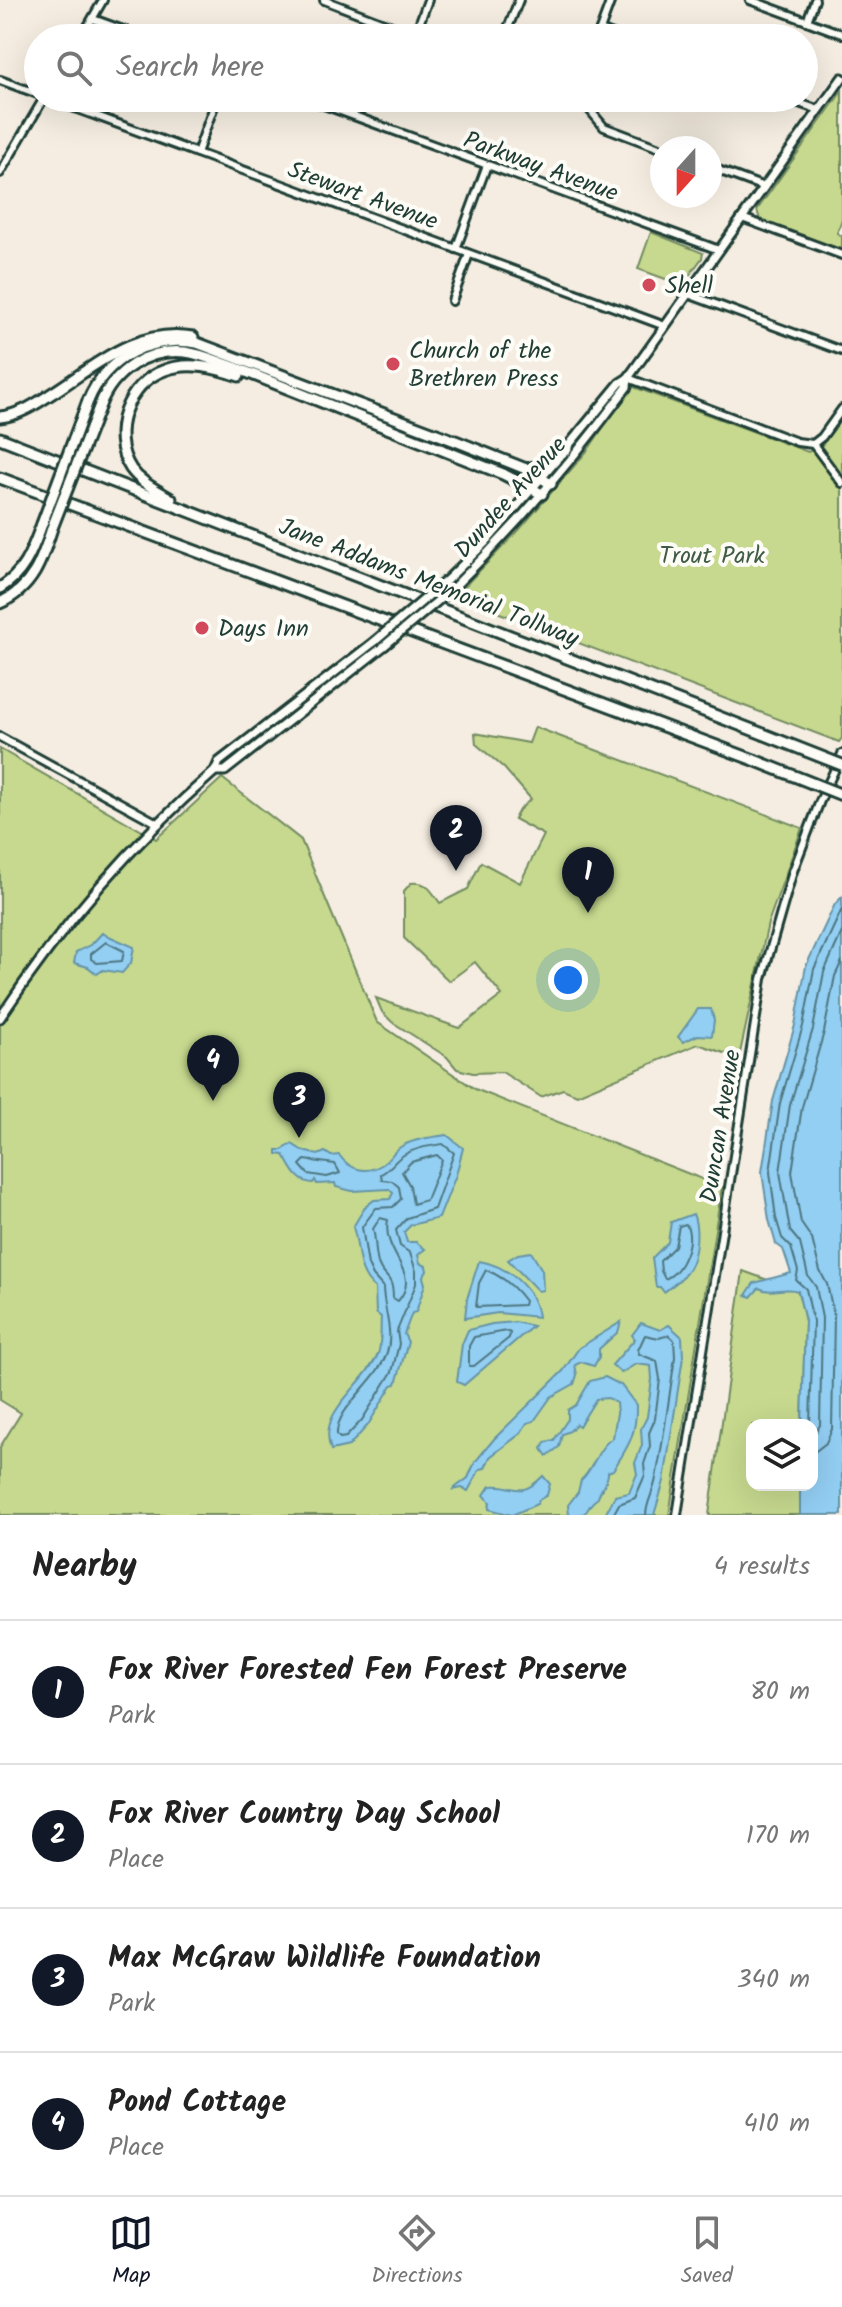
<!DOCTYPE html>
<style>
:root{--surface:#fff;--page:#f6f6f6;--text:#222;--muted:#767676;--line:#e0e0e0;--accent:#111827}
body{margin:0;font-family:Kalam,sans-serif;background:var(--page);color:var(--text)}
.controls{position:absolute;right:24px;bottom:24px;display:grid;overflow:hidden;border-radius:16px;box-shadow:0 8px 32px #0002}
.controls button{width:72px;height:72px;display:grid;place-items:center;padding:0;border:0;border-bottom:2px solid var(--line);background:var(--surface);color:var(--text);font:40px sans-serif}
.compass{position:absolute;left:650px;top:136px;width:72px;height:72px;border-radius:50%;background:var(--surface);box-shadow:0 8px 32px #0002;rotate:201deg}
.you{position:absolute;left:568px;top:980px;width:28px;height:28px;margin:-20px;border:6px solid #fff;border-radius:50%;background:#1a73e8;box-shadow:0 0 0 12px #1a73e833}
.badge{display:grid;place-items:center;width:52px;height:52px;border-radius:50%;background:var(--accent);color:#fff;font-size:26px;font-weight:700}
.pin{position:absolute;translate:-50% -66px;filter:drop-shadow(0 2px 4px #0008)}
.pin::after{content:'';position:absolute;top:42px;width:28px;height:24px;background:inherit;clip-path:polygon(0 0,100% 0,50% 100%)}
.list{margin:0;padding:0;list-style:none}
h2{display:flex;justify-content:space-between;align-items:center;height:104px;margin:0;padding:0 32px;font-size:34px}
h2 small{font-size:26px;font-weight:400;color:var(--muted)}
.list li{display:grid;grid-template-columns:52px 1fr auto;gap:24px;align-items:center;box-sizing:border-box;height:144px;padding:0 32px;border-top:2px solid var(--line)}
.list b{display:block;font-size:30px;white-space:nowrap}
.list p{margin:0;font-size:26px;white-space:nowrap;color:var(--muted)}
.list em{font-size:26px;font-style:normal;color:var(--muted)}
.icon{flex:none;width:44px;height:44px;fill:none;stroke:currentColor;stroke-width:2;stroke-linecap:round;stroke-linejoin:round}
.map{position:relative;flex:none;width:842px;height:1515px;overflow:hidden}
.search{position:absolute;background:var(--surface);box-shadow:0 8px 32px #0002;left:24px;right:24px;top:24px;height:88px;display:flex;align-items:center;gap:20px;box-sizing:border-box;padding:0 28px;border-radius:44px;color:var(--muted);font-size:30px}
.sheet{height:680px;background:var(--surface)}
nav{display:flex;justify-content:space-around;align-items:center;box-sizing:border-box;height:112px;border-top:2px solid var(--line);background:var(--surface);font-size:22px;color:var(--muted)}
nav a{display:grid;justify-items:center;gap:4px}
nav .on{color:var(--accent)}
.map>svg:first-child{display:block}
.green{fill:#c6d98e;stroke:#728b61;stroke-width:2}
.water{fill:#93cef3;stroke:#6594a7;stroke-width:2}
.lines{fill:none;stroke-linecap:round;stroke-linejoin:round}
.shore{stroke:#4d7780;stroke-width:2}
.minor-casing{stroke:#1f3d34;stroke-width:12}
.major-casing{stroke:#1f3d34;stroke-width:13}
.highway-casing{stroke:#1f3d34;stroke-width:15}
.minor{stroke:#fdfcf7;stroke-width:6}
.major{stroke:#fdfcf7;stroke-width:7}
.highway{stroke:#fdfcf7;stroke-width:9}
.major-bridge-casing{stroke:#1f3d34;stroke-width:13;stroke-linecap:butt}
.highway-bridge-casing{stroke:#1f3d34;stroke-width:15;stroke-linecap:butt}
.major-bridge{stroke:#fdfcf7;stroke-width:7}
.highway-bridge{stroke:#fdfcf7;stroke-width:9}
.poi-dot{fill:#d1495b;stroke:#fdfcf7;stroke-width:3}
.labels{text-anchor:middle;stroke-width:8;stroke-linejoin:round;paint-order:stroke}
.street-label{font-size:24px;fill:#1f3d34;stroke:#fdfcf7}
.poi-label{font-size:24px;fill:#1f3d34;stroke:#fdfcf7;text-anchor:start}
.park-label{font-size:24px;fill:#405c46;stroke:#fdfcf7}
</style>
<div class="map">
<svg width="842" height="1515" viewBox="0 0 842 1515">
<rect width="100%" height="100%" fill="#f5ede1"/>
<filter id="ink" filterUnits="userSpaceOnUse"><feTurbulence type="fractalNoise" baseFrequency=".0125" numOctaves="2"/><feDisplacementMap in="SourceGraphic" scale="16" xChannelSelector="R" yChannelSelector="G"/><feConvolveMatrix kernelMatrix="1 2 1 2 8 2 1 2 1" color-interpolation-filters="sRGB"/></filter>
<g filter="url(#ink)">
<!-- green -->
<g class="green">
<path d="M842 91V219L837 233 842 236V250L760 220 757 210Z"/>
<path d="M651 232 703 253 702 258 682 285 638 269Z"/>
<path d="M631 386 808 452 822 445 842 418V738L839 742 455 596 519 530 588 450Z"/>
<path d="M535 727 802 828 768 923 739 1058 698 1044 577 1095 563 1089 541 1097 502 1072 473 1073 457 1069 447 1057 392 1022 382 1012 376 998 459 1028 502 995 475 962 449 981 404 938V891L411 883C428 881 431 891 440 903L468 889 481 862 520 883 544 835 514 819 519 810 531 799 504 768 476 744 475 733 529 743Z"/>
<path d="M0 749 156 839 222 778 301 840 377 1022 475 1089 722 1187 669 1515H0V1447L21 1413 0 1400Z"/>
<path d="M743 1271 798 1291 805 1321 802 1425H752V1485H800V1515H709Z"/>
</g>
<!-- water -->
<g class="water">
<path d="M842 897V1515H800V1485H812V1425H802L805 1321 798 1291C784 1286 772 1295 759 1288L751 1297 746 1295 754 1283 791 1273 783 1249 776 1244 769 1220 762 1172 773 1101 795 1025 806 966 835 904Z"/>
<path d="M102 933 134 947 131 963 122 973 103 970 97 974 88 967 74 963 76 952 91 945Z"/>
<path d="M698 1009H711L714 1020 712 1036 698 1035 683 1042 678 1037Z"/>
<path d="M447 1135 463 1148 456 1175 439 1218 411 1225 404 1232 407 1242H416L425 1249 418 1255 420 1263 426 1266 427 1271 423 1277 425 1284 416 1312 412 1313 404 1334 408 1342 396 1384 392 1385 368 1425 349 1446 331 1450C316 1411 364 1387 378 1354 382 1344 380 1328 381 1317L376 1313 375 1288C356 1274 360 1248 353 1227L365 1207 374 1200 390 1199 393 1193 389 1189 352 1191 336 1187 335 1183 317 1184 315 1180 313 1183C296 1182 292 1167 284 1155L277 1154V1150H282L292 1144 303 1151 318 1155 325 1152 331 1156 339 1155C350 1170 366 1175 383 1164 390 1159 393 1151 402 1146 415 1139 432 1137 447 1135Z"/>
<path d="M693 1214C699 1228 697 1256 688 1270 683 1279 672 1286 664 1292L660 1287H656L652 1258 668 1242 671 1222Z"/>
<path d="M531 1252 542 1270 543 1290 538 1291 508 1260 518 1254Z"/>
<path d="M479 1261C506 1265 535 1288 538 1317L498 1313 465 1318 467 1299Z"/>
<path d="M515 1322 533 1326 464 1385 457 1382 462 1344 468 1330 492 1324Z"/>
<path d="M621 1322 618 1332 599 1349V1357L594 1366 581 1362 575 1365 577 1375 574 1384 551 1397 534 1421 527 1423 520 1434 490 1457 485 1468 480 1469 468 1491 462 1488 452 1490 468 1478 475 1462 494 1439 563 1371 579 1348Z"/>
<path d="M641 1323 660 1330 669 1325 682 1337 683 1357 664 1481 654 1515H605L615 1496 629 1493 637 1474 635 1463 642 1445 641 1429 647 1417 652 1379 651 1366 636 1364 621 1373 612 1365 635 1339 632 1335Z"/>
<path d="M605 1377 621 1385 636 1405C637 1435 627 1448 613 1470L608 1472C609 1481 600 1489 598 1498 581 1509 596 1515 569 1515L568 1505 578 1492 581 1480C594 1469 597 1447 613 1438L617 1413 616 1403 608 1398 596 1399 579 1426 576 1424 570 1431 562 1434 559 1447 547 1456 542 1449 545 1442 554 1440 568 1419V1410L576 1405 590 1381Z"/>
<path d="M543 1476 550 1484 547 1495 539 1500 537 1504 512 1515 489 1509 490 1502 484 1495 490 1486C517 1483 518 1501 543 1476Z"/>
</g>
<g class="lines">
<!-- shore -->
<g class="shore">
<path d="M106 942 124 951 122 961 97 963 91 959V954Z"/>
<path d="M443 1144 454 1153 434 1209 407 1218 396 1230 400 1246 410 1253 416 1271V1284L397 1331 399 1344 392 1372 362 1420 346 1437 340 1438 337 1435C335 1409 376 1382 386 1355 395 1333 383 1309 383 1287L373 1276 368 1265 362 1227 376 1208 393 1207 401 1199 399 1187 392 1181 382 1180 381 1174C391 1169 394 1161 402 1156 414 1148 429 1146 443 1144Z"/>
<path d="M437 1155 442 1160 426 1200 413 1204 410 1186 402 1172 411 1162Z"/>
<path d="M305 1160 335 1164 340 1173 327 1177 308 1174 300 1165Z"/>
<path d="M380 1218 388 1220C381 1254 423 1273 398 1301L393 1298C393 1273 383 1279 378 1263 375 1252 376 1240 373 1229Z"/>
<path d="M686 1224C695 1241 682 1272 665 1279L661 1271 660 1261 675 1246 679 1226Z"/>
<path d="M486 1270C502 1276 515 1287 525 1301L524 1305 476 1307 479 1283Z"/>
<path d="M506 1331 510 1333 509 1338 474 1366H469V1346L474 1337Z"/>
<path d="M810 1425 813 1321 806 1289 796 1280 798 1271 791 1247 782 1238 776 1218 770 1172 780 1103 803 1026 814 969 842 909"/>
<path d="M812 1439 820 1425 822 1318 816 1287 808 1276 800 1243 790 1231 780 1172 790 1105 813 1029 824 972 842 932"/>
<path d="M812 1454 826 1443 832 1429 834 1316 827 1284 820 1271 812 1239 801 1223 792 1172 802 1107 824 1032 835 976 842 961"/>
<path d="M613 1515 619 1504 635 1498 645 1475 644 1464 650 1446 649 1433 655 1419 660 1379 657 1361 639 1354 638 1350 645 1335 659 1338 669 1335 674 1340 675 1357C669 1398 664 1438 656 1478 654 1491 646 1503 646 1515"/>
</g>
<defs>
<g id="minor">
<path d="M324 0 423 38"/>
<path d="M750 0 842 34"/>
<path d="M93 19 145 38"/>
<path d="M807 21 815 0"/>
<path d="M600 30 621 38"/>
<path d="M415 35 428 0"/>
<path d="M81 38 103 0"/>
<path d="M504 38 519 0"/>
<path d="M597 38 611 0"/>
<path d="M0 80 38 94"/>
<path d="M48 98 665 326"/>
<path d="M305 98 719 250"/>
<path d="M580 98 604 127 662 149"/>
<path d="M785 98 819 110"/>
<path d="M197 153 217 98"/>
<path d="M710 167 764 187"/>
<path d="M0 173 44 98"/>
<path d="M742 218 842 255"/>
<path d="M456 249 487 165"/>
<path d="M688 294 842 351"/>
<path d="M452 301 469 254"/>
<path d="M628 378 797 442 813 444 842 483"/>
<path d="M813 444 822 437 842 409"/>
<path d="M0 737 157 823"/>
<path d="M677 1515 762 979 793 871 820 801 842 754"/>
</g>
<g id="major">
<path d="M564 451 620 383 628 378 842 78"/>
<path d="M447 580 487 541 556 461"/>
<path d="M453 588C517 525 574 459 627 387L628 378"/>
<path d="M215 771H225L384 646"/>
<path d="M0 1018C60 927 133 842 215 771L219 762 374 642"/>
</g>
<g id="highway">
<path d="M88 401C106 357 151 335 197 343L458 442 526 469 551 484"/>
<path d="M100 405C113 371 148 348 185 352 202 354 218 362 234 367L503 474 542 494"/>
<path d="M0 417C20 415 34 405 51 394 95 366 137 327 193 337"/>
<path d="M0 438 763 734"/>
<path d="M526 469 550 463 567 449"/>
<path d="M0 478 754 760"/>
<path d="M171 499C157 490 141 483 131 469 108 434 127 383 165 370 189 361 216 368 239 376"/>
<path d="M0 588C25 573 32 550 42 524"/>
<path d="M0 603C33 588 42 560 52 528"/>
</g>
</defs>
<!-- minor casing -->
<use href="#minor" class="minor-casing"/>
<!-- major casing -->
<use href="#major" class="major-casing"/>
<!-- highway casing -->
<use href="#highway" class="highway-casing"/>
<!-- minor -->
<use href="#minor" class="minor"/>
<!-- major -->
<use href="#major" class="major"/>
<!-- highway -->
<use href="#highway" class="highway"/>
<defs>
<g id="major-bridge">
<path d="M374 642 447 580"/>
<path d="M384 646 453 588"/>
</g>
<g id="highway-bridge">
<path d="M42 524 88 401"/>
<path d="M52 528 100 405"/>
<path d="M763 734 842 765"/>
<path d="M754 760 842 795"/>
</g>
</defs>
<!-- major-bridge casing -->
<use href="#major-bridge" class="major-bridge-casing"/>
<!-- highway-bridge casing -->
<use href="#highway-bridge" class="highway-bridge-casing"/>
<!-- major-bridge -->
<use href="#major-bridge" class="major-bridge"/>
<!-- highway-bridge -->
<use href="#highway-bridge" class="highway-bridge"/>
</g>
</g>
<!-- markers -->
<g class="poi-dot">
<circle cx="649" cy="285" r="8"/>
<circle cx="393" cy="364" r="8"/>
<circle cx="202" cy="628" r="8"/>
</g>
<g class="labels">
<!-- street labels -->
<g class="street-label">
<text transform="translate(541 166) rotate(20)" y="8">Parkway Avenue</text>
<text transform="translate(363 195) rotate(20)" y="8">Stewart Avenue</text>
<text transform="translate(510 497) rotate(-48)" y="8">Dundee Avenue</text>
<text transform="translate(429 582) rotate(21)" y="8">Jane Addams Memorial Tollway</text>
<text transform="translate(720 1126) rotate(-81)" y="8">Duncan Avenue</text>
</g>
<!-- poi labels -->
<g class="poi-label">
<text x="665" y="293">Shell</text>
<text x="409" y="358">Church of the<tspan x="409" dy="28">Brethren Press</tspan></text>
<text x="218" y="636">Days Inn</text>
</g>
<!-- park labels -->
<g class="park-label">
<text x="712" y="563">Trout Park</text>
</g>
</g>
</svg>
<div class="controls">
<button><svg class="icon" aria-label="layers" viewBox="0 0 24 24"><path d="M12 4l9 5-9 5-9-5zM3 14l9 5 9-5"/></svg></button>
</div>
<svg class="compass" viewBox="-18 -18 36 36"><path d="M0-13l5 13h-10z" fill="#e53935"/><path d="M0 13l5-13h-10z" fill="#767676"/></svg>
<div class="you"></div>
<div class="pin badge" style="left:588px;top:913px">1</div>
<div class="pin badge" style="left:456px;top:871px">2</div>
<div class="pin badge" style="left:299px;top:1138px">3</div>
<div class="pin badge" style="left:213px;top:1101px">4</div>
<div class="search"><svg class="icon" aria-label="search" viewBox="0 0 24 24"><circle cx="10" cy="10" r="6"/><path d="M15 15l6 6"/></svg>Search here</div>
</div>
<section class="sheet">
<h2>Nearby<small>4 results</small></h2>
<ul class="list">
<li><span class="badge">1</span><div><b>Fox River Forested Fen Forest Preserve</b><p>Park</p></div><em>80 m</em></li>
<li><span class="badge">2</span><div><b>Fox River Country Day School</b><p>Place</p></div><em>170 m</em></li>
<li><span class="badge">3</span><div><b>Max McGraw Wildlife Foundation</b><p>Park</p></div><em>340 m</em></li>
<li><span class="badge">4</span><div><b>Pond Cottage</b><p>Place</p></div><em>410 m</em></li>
</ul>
</section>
<nav>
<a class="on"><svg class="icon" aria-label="map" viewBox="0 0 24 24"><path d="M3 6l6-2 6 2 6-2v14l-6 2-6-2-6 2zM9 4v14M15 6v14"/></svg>Map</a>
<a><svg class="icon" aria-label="directions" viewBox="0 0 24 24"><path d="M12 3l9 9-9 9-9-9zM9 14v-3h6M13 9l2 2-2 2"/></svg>Directions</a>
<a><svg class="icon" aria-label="saved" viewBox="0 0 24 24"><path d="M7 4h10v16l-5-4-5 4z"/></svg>Saved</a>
</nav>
